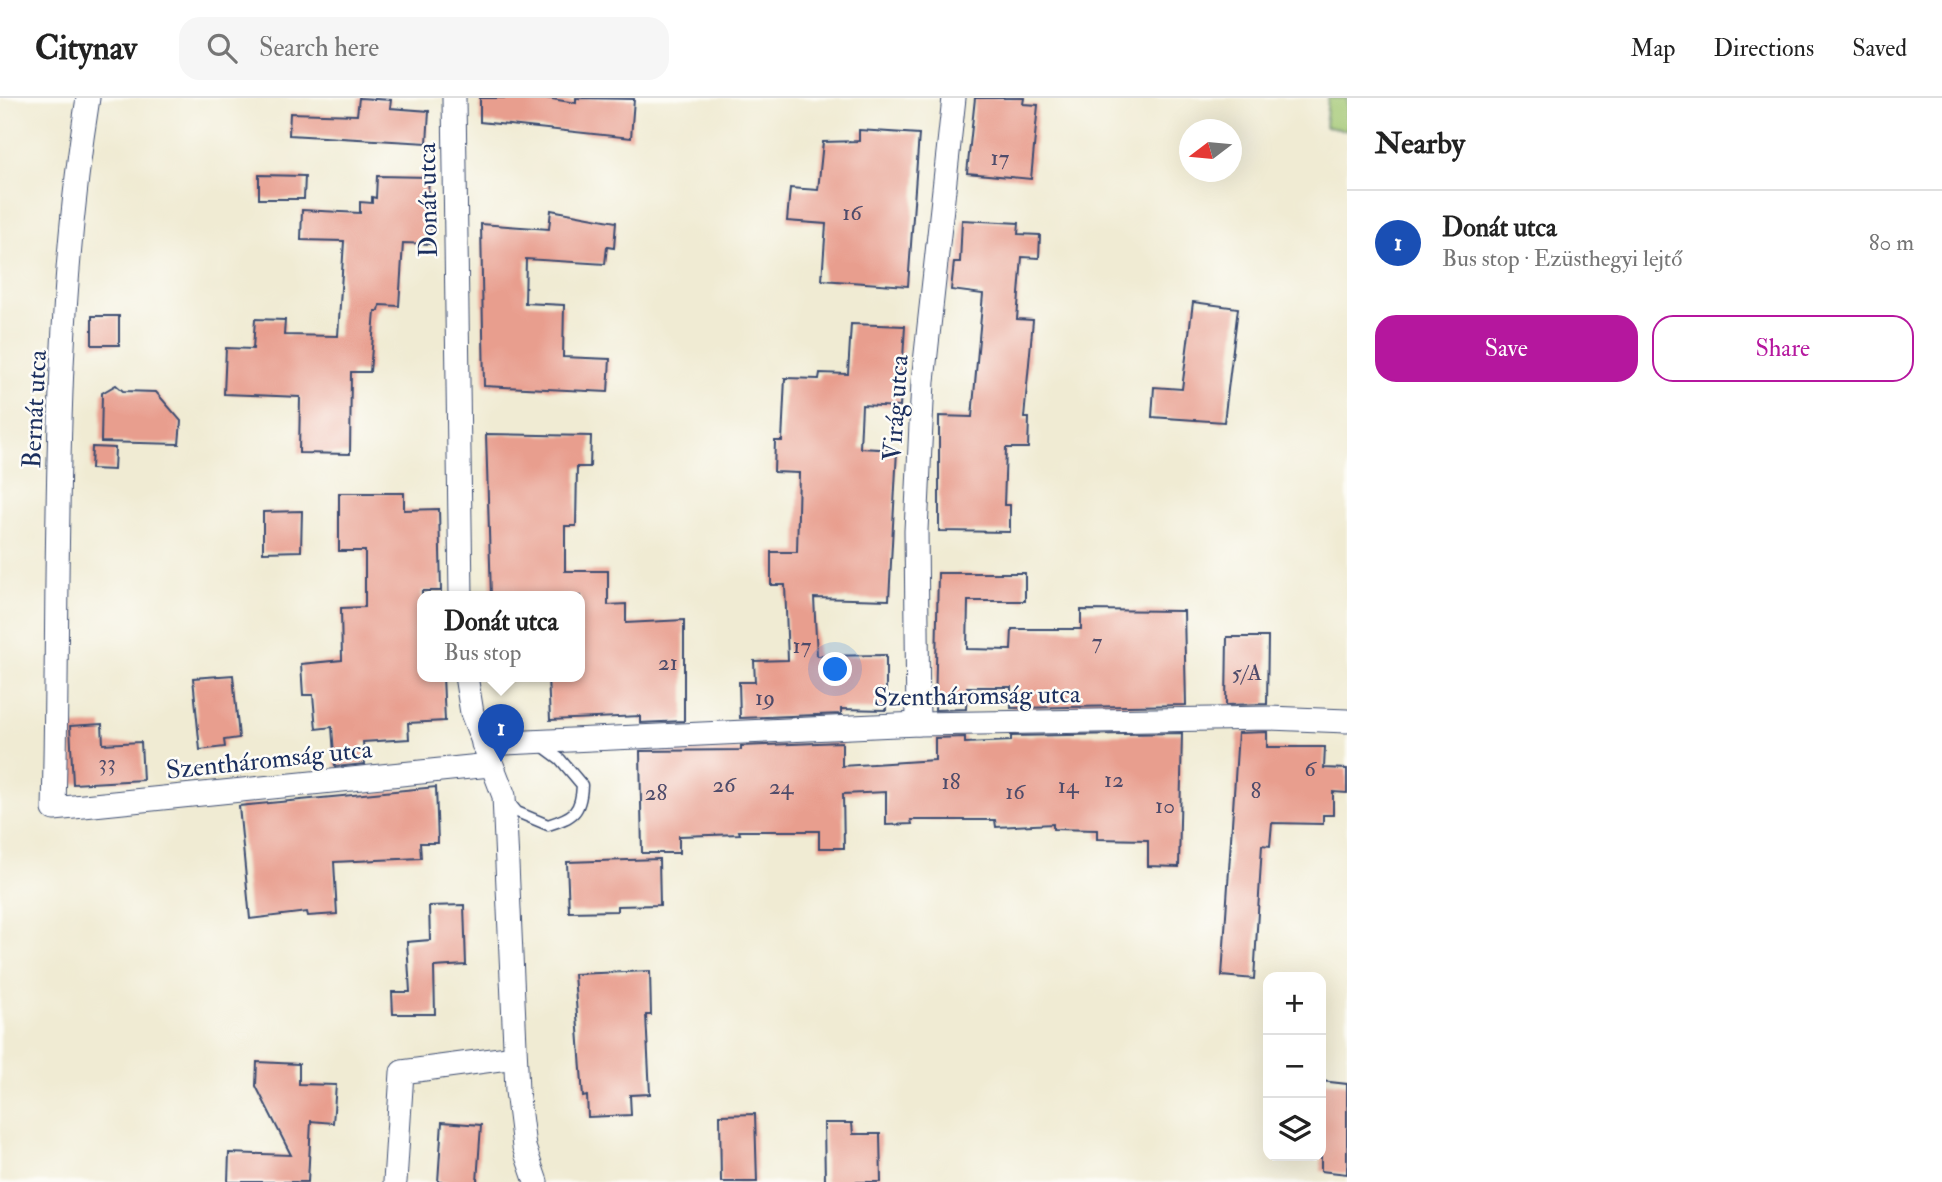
<!DOCTYPE html>
<meta charset="utf-8">
<style>
:root{--surface:#fff;--page:#f6f6f6;--text:#222;--muted:#767676;--line:#e0e0e0;--accent:#b5179e}
body{margin:0;font-family:"IM FELL Double Pica",serif;background:var(--page);color:var(--text)}
.controls{position:absolute;right:21px;bottom:21px;display:grid;overflow:hidden;border-radius:14px;box-shadow:0 7px 28px #0002}
.controls button{width:63px;height:63px;display:grid;place-items:center;padding:0;border:0;border-bottom:2px solid var(--line);background:var(--surface);color:var(--text);font:35px sans-serif}
.compass{position:absolute;left:1179px;top:21px;width:63px;height:63px;border-radius:50%;background:var(--surface);box-shadow:0 7px 28px #0002;rotate:254deg}
.you{position:absolute;left:836px;top:572px;width:24px;height:24px;margin:-18px;border:5px solid #fff;border-radius:50%;background:#1a73e8;box-shadow:0 0 0 10px #1a73e833}
.badge{display:grid;place-items:center;width:46px;height:46px;border-radius:50%;background:var(--accent);color:#fff;font-size:23px;font-weight:700}
.pin{position:absolute;translate:-50% -58px;filter:drop-shadow(0 2px 4px #0008)}
.pin::after{content:'';position:absolute;top:37px;width:24px;height:21px;background:inherit;clip-path:polygon(0 0,100% 0,50% 100%)}
.popup{position:absolute;left:417px;top:493px;width:168px;height:91px;box-sizing:border-box;display:grid;place-content:center;border-radius:14px;background:var(--surface);filter:drop-shadow(0 2px 5px #0005);font-size:23px;white-space:nowrap;color:var(--muted)}
.popup b{font-size:26px;color:var(--text)}
.popup::after{content:'';position:absolute;left:50%;top:100%;margin-left:-14px;border:14px solid transparent;border-top-color:var(--surface)}
.list{margin:0;padding:0;list-style:none}
h2{display:flex;justify-content:space-between;align-items:center;height:91px;margin:0;padding:0 28px;font-size:30px}
h2 small{font-size:23px;font-weight:400;color:var(--muted)}
.list li{display:grid;grid-template-columns:46px 1fr auto;gap:21px;align-items:center;box-sizing:border-box;height:105px;padding:0 28px;border-top:2px solid var(--line)}
.list b{display:block;font-size:26px;white-space:nowrap}
.list p{margin:0;font-size:23px;white-space:nowrap;color:var(--muted)}
.list em{font-size:23px;font-style:normal;color:var(--muted)}
.actions{display:flex;gap:14px;padding:21px 28px}
.actions a{flex:1;padding:16px 0;border:2px solid var(--accent);border-radius:21px;text-align:center;font-size:24px;color:var(--accent)}
.actions .main{background:var(--accent);color:#fff}
.icon{flex:none;width:38px;height:38px;fill:none;stroke:currentColor;stroke-width:2;stroke-linecap:round;stroke-linejoin:round}
.map{position:relative;flex:none;width:1347px;height:1084px;overflow:hidden}
header{display:flex;align-items:center;gap:42px;box-sizing:border-box;height:98px;padding:0 35px;background:var(--surface);border-bottom:2px solid var(--line)}
header strong{font-size:33px}
nav{display:flex;gap:38px;margin-inline-start:auto;font-size:24px}
.search{width:490px;height:63px;background:var(--page);display:flex;align-items:center;gap:18px;box-sizing:border-box;padding:0 24px;border-radius:21px;color:var(--muted);font-size:26px}
main{display:flex}
aside{flex:1;background:var(--surface)}
.map>svg:first-child{display:block}
.green{fill:#a1c671;stroke:#5e7a68;stroke-width:2}
.building{fill:#e89e8e}
.lines{fill:none;stroke-linecap:round;stroke-linejoin:round}
.service-casing{stroke:#3b4b70;stroke-width:13}
.minor-casing{stroke:#3b4b70;stroke-width:25}
.service{stroke:#fff;stroke-width:10}
.minor{stroke:#fff;stroke-width:23}
.labels{text-anchor:middle;stroke-width:5;stroke-linejoin:round;paint-order:stroke}
.number-label{font-size:23px;fill:#4e4b6a}
.street-label{font-size:26px;fill:#1b2f5e;stroke:#fdfcf7}
</style>
<header>
<strong>Citynav</strong>
<div class="search"><svg class="icon" aria-label="search" viewBox="0 0 24 24"><circle cx="10" cy="10" r="6"/><path d="M15 15l6 6"/></svg>Search here</div>
<nav><a>Map</a><a>Directions</a><a>Saved</a></nav>
</header>
<main>
<div class="map">
<svg width="1347" height="1084" viewBox="0 0 1347 1084">
<rect width="100%" height="100%" fill="#fdfcf7"/>
<filter id="ink" filterUnits="userSpaceOnUse"><feTurbulence type="fractalNoise" baseFrequency=".0143" numOctaves="2"/><feDisplacementMap in="SourceGraphic" scale="14" xChannelSelector="R" yChannelSelector="G"/><feConvolveMatrix kernelMatrix="1 2 1 2 8 2 1 2 1" color-interpolation-filters="sRGB"/></filter>
<filter id="wash" filterUnits="userSpaceOnUse"><feTurbulence type="fractalNoise" baseFrequency=".00686" numOctaves="4" result="noise"/><feDisplacementMap in="SourceGraphic" scale="28" xChannelSelector="R" yChannelSelector="G"/><feGaussianBlur stdDeviation="1.57" result="paint"/><feColorMatrix in="noise" values="0 0 0 0 0 0 0 0 0 0 0 0 0 0 0 0 0 1.4 0 .05"/><feComposite in="paint" operator="in"/></filter>
<g filter="url(#wash)">
<rect width="100%" height="100%" fill="#f0ebd3"/>
<!-- green -->
<path class="green" d="M1328 0H1347V32L1325 29Z"/>
<g id="blocks">
<!-- building -->
<g class="building">
<path d="M359 0 391 2 390 10 429 13 427 45 289 37 290 15 357 17Z"/>
<path d="M480 0H546L576 5V0L634 1 631 40 480 24Z"/>
<path d="M975 0H1024L1023 6 1038 7 1031 81 967 75Z"/>
<path d="M859 32 919 36 908 188 822 182 826 126 787 123 790 90 818 92 823 44 859 43Z"/>
<path d="M259 77 305 78 304 101H259Z"/>
<path d="M377 78 429 79 428 97H432L431 146 403 145 399 208 380 207 379 213H375L370 274H351L350 356 299 355 300 299 224 296 226 250 253 251 255 221 285 222 284 237 338 238 344 143 301 142 302 112 360 115V104L372 105V99L376 100Z"/>
<path d="M551 112 616 124 614 150 607 149 605 166 526 161 525 205 564 207 563 259 610 261 608 294 484 288 481 126 549 131Z"/>
<path d="M962 122 1019 125 1018 136 1040 137 1039 160 1022 159 1017 221 1033 222 1024 320H1029L1028 350H1006L1004 407H1010V434L939 433V318L972 319 983 196 951 192 954 164H960Z"/>
<path d="M1193 204 1238 210 1224 324 1152 319 1154 289 1182 291Z"/>
<rect x="92" y="218" width="27" height="29"/>
<path d="M851 226 905 228 900 309 862 307 860 350 897 352 889 502 814 500 817 558 886 557V612L841 611V616L740 620 739 584H755L754 563 788 562 785 487H771V454H797L799 375 774 374 775 343H782L785 280 819 281 820 275 848 276Z"/>
<path d="M116 287 123 293 156 294 181 323 179 346 101 344 102 295Z"/>
<path d="M486 336 591 338 590 369H577L576 428H565V473H608V507L626 506V525L684 522V623L640 625V618L550 622 548 578H581L580 498H491Z"/>
<path d="M92 349 115 350 114 372 91 371Z"/>
<path d="M339 395H404V412L439 411 441 493H422V578H443L445 623 408 625 409 641 363 644 365 666 335 669 332 629 316 631 313 597H303L301 566 342 562 341 510 365 509V453H339Z"/>
<path d="M302 413 301 453 263 454V414Z"/>
<path d="M938 475H1025V503H968L967 551 1011 552 1012 531H1081V512L1184 513 1186 607 1011 610V589H967L966 611 935 612Z"/>
<path d="M1227 539H1268L1267 606 1226 607Z"/>
<path d="M233 577 239 640 224 642 225 649 200 652 193 580Z"/>
<path d="M102 626 103 646 141 644 143 682 73 686 70 628Z"/>
<path d="M1267 634V649H1325L1324 670 1347 671V695L1333 694V717H1323V726L1272 725 1270 748 1262 747 1254 881 1222 878 1238 635Z"/>
<path d="M1182 635 1179 769 1148 768V742L1097 741V732L1053 731V726L996 729 995 722H911L912 726 886 727V694L843 696 844 750H819V733H739L740 736 679 738V755H642L640 653 741 652V648L842 644V668L935 662V640L965 639V645L1011 643V638Z"/>
<path d="M436 689 438 745H420L421 760 334 764 337 816 308 818 307 814 250 821 239 708Z"/>
<path d="M659 761 660 807 617 808V813L569 814 567 764Z"/>
<path d="M464 807 466 867 434 869 435 916H393L392 894H410L407 844 430 842 429 808Z"/>
<path d="M650 873 651 917H646L650 996 630 997 631 1017 588 1019 587 998 583 999 574 876Z"/>
<path d="M257 964 299 966V986L336 987 333 1025 311 1023 308 1084H228L229 1055 291 1057 256 988Z"/>
<path d="M1321 983 1347 986V1076L1321 1073Z"/>
<path d="M755 1016 757 1084H721L720 1017Z"/>
<path d="M442 1024 481 1027 477 1084H438Z"/>
<path d="M824 1025H852L853 1036H880L881 1084H825Z"/>
</g>
</g>
</g>
<g filter="url(#ink)">
<use href="#blocks" fill-opacity="0" stroke="#3b4b70" stroke-width="2"/>
<g class="lines">
<defs>
<path id="service" d="M508 703 517 714 548 727C573 719 581 715 582 687L560 661 541 647"/>
<g id="minor">
<path d="M88 0C50 235 60 474 54 711L490 667"/>
<path d="M454 0 461 498"/>
<path d="M466 578 472 615 504 698 517 993 524 1049 536 1084"/>
<path d="M918 626 916 433 923 283 954 0"/>
<path d="M483 646 918 626 1269 620 1347 623"/>
<path d="M395 1084 402 974 515 959"/>
</g>
</defs>
<!-- service casing -->
<use href="#service" class="service-casing"/>
<!-- minor casing -->
<use href="#minor" class="minor-casing"/>
<!-- service -->
<use href="#service" class="service"/>
<!-- minor -->
<use href="#minor" class="minor"/>
</g>
</g>
<g class="labels">
<!-- number labels -->
<g class="number-label">
<text x="1000" y="67">17</text>
<text x="852" y="122">16</text>
<text x="1097" y="551">7</text>
<text x="802" y="555">17</text>
<text x="668" y="572">21</text>
<text x="1247" y="582">5/A</text>
<text x="765" y="607">19</text>
<text x="107" y="672">33</text>
<text x="1310" y="678">6</text>
<text x="1114" y="689">12</text>
<text x="951" y="691">18</text>
<text x="724" y="694">26</text>
<text x="1068" y="695">14</text>
<text x="781" y="696">24</text>
<text x="1256" y="700">8</text>
<text x="1015" y="701">16</text>
<text x="656" y="702">28</text>
<text x="1165" y="715">10</text>
</g>
<!-- street labels -->
<g class="street-label">
<text transform="translate(427 102) rotate(-91)" y="9">Donát utca</text>
<text transform="translate(895 310) rotate(-86)" y="9">Virág utca</text>
<text transform="translate(34 311) rotate(-87)" y="9">Bernát utca</text>
<text transform="translate(977 597) rotate(-1)" y="9">Szentháromság utca</text>
<text transform="translate(269 661) rotate(-6)" y="9">Szentháromság utca</text>
</g>
</g>
</svg>
<div class="controls">
<button>+</button>
<button>−</button>
<button><svg class="icon" aria-label="layers" viewBox="0 0 24 24"><path d="M12 4l9 5-9 5-9-5zM3 14l9 5 9-5"/></svg></button>
</div>
<svg class="compass" viewBox="-18 -18 36 36"><path d="M0-13l5 13h-10z" fill="#e53935"/><path d="M0 13l5-13h-10z" fill="#767676"/></svg>
<div class="you"></div>
<div class="pin badge" style="left:501px;top:664px;background:#1a4fb4">1</div>
<div class="popup"><b>Donát utca</b>Bus stop</div>
</div>
<aside>
<h2>Nearby<small></small></h2>
<ul class="list">
<li><span class="badge" style="background:#1a4fb4">1</span><div><b>Donát utca</b><p>Bus stop · Ezüsthegyi lejtő</p></div><em>80 m</em></li>
</ul>
<div class="actions"><a class="main">Save</a><a>Share</a></div>
</aside>
</main>
